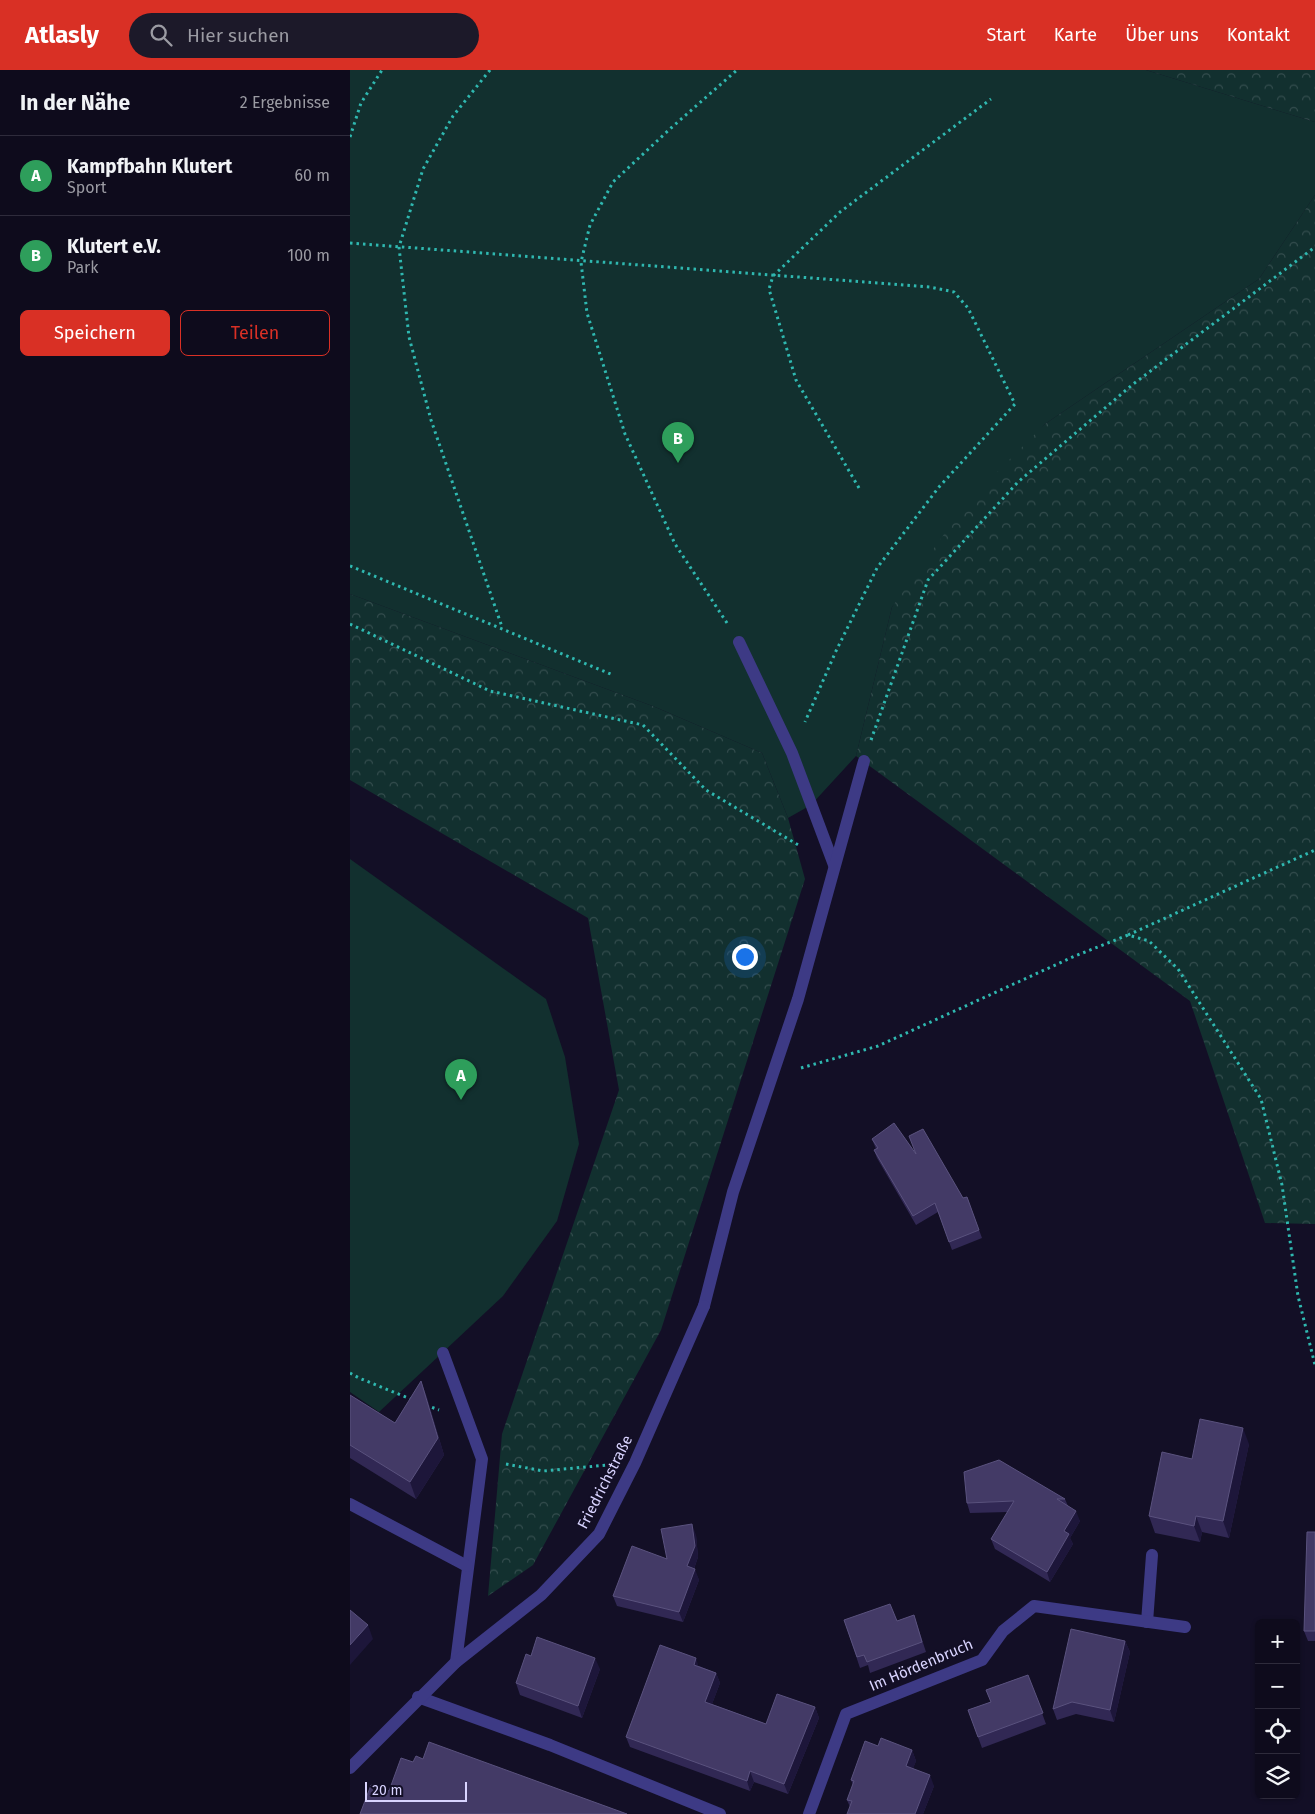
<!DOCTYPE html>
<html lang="de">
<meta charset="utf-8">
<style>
:root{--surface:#0e0b1c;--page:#1c1929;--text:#f1f3f6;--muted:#9b9ba3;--line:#2e2b3b;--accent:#d93025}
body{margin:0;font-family:"Fira Sans",sans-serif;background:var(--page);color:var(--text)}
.controls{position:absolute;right:15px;bottom:15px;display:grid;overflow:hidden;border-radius:8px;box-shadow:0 1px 4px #0004}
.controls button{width:45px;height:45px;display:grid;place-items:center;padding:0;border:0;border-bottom:1px solid var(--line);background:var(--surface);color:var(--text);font:25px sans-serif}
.scale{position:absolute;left:15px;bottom:12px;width:102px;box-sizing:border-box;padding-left:5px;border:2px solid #d9d4ff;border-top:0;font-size:14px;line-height:18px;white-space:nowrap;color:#d9d4ff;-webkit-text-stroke:4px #130f26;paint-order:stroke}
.you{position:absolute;left:394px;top:886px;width:18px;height:18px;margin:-12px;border:4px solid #fff;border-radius:50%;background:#1a73e8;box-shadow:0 0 0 8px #1a73e833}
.badge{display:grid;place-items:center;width:32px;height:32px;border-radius:50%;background:var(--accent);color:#fff;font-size:16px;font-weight:700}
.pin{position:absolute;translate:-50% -41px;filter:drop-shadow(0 1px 2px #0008)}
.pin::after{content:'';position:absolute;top:26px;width:18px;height:15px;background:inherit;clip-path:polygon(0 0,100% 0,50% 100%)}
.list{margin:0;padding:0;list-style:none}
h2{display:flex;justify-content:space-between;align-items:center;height:65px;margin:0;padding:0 20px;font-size:21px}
h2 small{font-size:16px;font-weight:400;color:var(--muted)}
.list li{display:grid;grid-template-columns:32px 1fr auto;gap:15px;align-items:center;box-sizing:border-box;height:80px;padding:0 20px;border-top:1px solid var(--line)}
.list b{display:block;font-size:19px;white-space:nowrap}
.list p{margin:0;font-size:16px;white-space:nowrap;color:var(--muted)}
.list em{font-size:16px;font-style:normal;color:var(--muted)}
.actions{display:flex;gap:10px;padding:15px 20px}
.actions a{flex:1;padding:11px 0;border:1px solid var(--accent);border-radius:8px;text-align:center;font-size:18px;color:var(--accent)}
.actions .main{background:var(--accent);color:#fff}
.icon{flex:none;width:28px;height:28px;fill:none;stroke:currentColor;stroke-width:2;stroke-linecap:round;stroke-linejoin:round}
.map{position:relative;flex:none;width:965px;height:1744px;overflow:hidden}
header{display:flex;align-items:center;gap:30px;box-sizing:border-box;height:70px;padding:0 25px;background:var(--accent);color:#fff}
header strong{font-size:24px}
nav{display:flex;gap:28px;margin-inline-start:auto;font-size:18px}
.search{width:350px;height:45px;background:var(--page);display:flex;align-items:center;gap:12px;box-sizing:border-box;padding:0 18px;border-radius:28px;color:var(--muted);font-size:19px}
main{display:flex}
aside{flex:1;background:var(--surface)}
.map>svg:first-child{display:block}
.green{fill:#12302f}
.forest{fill:url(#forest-crowns)}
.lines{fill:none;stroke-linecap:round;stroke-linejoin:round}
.path{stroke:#2fb8b0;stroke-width:3;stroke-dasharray:2.5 4;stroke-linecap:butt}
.lane{stroke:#3d3a85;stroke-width:12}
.street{stroke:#3d3a85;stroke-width:12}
.wall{fill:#312854}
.shaded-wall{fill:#1d163a}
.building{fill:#433a66;stroke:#5a527e}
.labels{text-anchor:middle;stroke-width:4;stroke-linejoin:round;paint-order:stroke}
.street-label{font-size:15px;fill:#d9d4ff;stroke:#130f26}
</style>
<header>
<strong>Atlasly</strong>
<div class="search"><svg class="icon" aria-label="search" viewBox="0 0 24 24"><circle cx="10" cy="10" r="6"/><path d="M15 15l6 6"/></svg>Hier suchen</div>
<nav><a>Start</a><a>Karte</a><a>Über uns</a><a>Kontakt</a></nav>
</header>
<main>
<aside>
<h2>In der Nähe<small>2 Ergebnisse</small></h2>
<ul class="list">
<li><span class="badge" style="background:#2e9e5b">A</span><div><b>Kampfbahn Klutert</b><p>Sport</p></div><em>60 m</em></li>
<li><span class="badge" style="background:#2e9e5b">B</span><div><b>Klutert e.V.</b><p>Park</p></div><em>100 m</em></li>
</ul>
<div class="actions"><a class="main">Speichern</a><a>Teilen</a></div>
</aside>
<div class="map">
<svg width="965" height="1744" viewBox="0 0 965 1744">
<defs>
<pattern id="forest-crowns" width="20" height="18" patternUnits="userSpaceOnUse" patternTransform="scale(1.25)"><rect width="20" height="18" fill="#12302f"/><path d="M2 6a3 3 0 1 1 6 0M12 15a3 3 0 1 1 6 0" fill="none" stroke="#344d4e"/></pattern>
</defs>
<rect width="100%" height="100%" fill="#130f26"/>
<!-- green -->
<g class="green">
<path d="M0 0H796L965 52V125L909 209 695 354 542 537 506 686 461 735 438 748 412 683 305 637 0 524Z"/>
<path d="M0 789 196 929 215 987 229 1074 207 1151 153 1226 29 1342 0 1322Z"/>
</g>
<!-- forest -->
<g class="forest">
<path d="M796 0H965V52Z"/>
<path d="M965 125V1154L915 1153 840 931 506 686 542 537 617 432 695 354 909 209Z"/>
<path d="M0 524 305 637 412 683 438 748 455 809 311 1260 183 1495 138 1526 152 1364 269 1020 238 848 0 710Z"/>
</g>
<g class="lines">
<!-- path -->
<g class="path">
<path d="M140 0 103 46 73 99 49 177 59 267 81 350 152 557"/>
<path d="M0 67 11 33 32 0"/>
<path d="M0 173 580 217 604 222 618 238 665 334 589 417 527 498 486 581 455 652"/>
<path d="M509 418 446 310 419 219 423 206 490 142 641 29"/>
<path d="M0 496 263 605"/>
<path d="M377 553 325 474 275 364 237 243 231 192 240 155 263 112 321 58 387 0"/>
<path d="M0 554 140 621 293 655 356 720 450 776"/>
<path d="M521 670 578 510 668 412 782 315 965 177"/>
<path d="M778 865 965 780"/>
<path d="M451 998 528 976 725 886 778 865 799 871 828 899 911 1029 932 1115 948 1226 965 1295"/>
<path d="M0 1303 9 1308 63 1330"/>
<path d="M76 1335 89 1340"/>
<path d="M156 1394 193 1401 257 1395"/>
</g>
<!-- lane -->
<g class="lane">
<path d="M389 572 442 683 484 795"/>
<path d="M354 1236 383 1122 448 929 514 691"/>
<path d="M93 1283 132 1389 106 1592"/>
<path d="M0 1434 117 1496"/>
<path d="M797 1552 802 1485"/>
</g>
<!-- street -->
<g class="street">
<path d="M68 1627 200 1675 370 1744"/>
<path d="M0 1698 106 1592 191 1525 249 1464 285 1393 354 1236"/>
<path d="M459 1744 496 1644 632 1590 653 1561 684 1536 835 1557"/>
</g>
</g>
<!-- wall -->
<g class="wall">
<path d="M522 1069 566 1083 613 1128 617 1127 632 1168 602 1180 588 1142 566 1155 527 1088 524 1080 526 1079Z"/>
<path d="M71 1311 77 1328 94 1385 66 1429 0 1388V1325L45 1353Z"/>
<path d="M899 1374 879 1468 852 1462 850 1472 805 1463 799 1446 842 1389Z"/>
<path d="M715 1429 718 1436 730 1451 720 1468 723 1474 700 1512 645 1479 641 1469 658 1442 620 1443 617 1433Z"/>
<path d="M965 1462V1571H958L954 1561Z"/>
<path d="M346 1465 348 1487 344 1499 349 1510 333 1552 267 1536 263 1526 317 1489Z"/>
<path d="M564 1545 576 1582 520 1603 518 1595 510 1598 494 1550 547 1551Z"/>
<path d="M775 1571 780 1582 764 1652 726 1644 707 1650 703 1639Z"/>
<path d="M349 1596 366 1603 370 1613 362 1634 416 1654 465 1637 469 1648 438 1724 404 1712 400 1721 280 1677 276 1667Z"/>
<path d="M250 1599 232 1648 170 1625 166 1613Z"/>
<path d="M678 1605 696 1654 632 1678 618 1640 641 1632 636 1620Z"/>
<path d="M528 1676 562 1680 566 1691 563 1698 584 1716 573 1744H497L500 1737 497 1730 503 1715 501 1710Z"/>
</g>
<!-- shaded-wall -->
<g class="shaded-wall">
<path d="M71 1311 77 1328 94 1385 66 1429 60 1412Z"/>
<path d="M893 1358 899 1374 879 1468 873 1451Z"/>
<path d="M726 1441 730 1451 720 1468 723 1474 700 1512 697 1502 714 1461Z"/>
<path d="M846 1446 852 1462 850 1472 844 1456Z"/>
<path d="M342 1454 346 1465 348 1487 341 1507 337 1496Z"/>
<path d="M345 1499 349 1510 333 1552 329 1542Z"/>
<path d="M18 1555 23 1569 0 1595V1575Z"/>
<path d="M775 1571 780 1582 764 1652 760 1640Z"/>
<path d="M245 1588 250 1599 232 1648 228 1636Z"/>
<path d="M346 1588 349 1598 344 1595Z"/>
<path d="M366 1603 370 1613 359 1642 355 1632Z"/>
<path d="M465 1637 469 1648 438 1724 434 1714Z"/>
<path d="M562 1680 566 1691 560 1706 556 1696Z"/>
<path d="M400 1701 404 1712 400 1721 397 1711Z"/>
<path d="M580 1705 584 1716 573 1744H565Z"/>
</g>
<!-- building -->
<g class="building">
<path d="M544 1053 566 1084 559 1066 573 1059 613 1128 617 1127 629 1160 599 1172 585 1133 563 1146 524 1080 528 1078 522 1069Z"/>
<path d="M71 1311 88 1368 60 1412 0 1375V1325L45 1353Z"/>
<path d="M850 1349 893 1358 873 1451 846 1446 844 1456 799 1446 812 1382 842 1389Z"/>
<path d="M649 1390 715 1429H707L726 1441 714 1461 719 1464 697 1502 641 1469 664 1431 617 1433 614 1402Z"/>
<path d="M342 1454 345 1476 337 1496 345 1499 329 1542 263 1526 282 1476 317 1489 311 1459Z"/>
<path d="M957 1462H965V1561H954Z"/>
<path d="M540 1534 547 1551 564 1545 572 1572 517 1592 514 1585 507 1587 494 1550Z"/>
<path d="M0 1540 18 1555 0 1575Z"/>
<path d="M721 1559 775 1571 760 1640 722 1632 703 1639Z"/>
<path d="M187 1567 245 1588 228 1636 166 1613 176 1584 181 1586Z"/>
<path d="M310 1575 346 1588 344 1595 366 1603 355 1632 416 1654 427 1624 465 1637 434 1714 400 1701 397 1711 276 1667Z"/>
<path d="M678 1605 693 1643 628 1667 618 1640 641 1632 636 1620Z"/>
<path d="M531 1668 562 1680 556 1696 580 1705 565 1744H497L502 1731 497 1730 504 1711 501 1710 515 1671 528 1676Z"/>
<path d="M79 1672 277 1744H10L21 1715 39 1721 51 1688 63 1692 66 1686 73 1689Z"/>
</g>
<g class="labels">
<!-- street labels -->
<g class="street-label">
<text transform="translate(255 1412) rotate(-63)" y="5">Friedrichstraße</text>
<text transform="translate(571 1595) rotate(-23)" y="5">Im Hördenbruch</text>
</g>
</g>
</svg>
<div class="controls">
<button>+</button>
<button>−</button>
<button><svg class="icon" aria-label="locate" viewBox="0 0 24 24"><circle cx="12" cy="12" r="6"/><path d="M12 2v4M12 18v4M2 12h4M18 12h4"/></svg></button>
<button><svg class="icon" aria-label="layers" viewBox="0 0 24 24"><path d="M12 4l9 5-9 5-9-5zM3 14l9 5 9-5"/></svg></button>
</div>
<div class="scale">20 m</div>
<div class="you"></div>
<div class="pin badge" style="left:111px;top:1030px;background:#2e9e5b">A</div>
<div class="pin badge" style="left:328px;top:393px;background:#2e9e5b">B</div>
</div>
</main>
